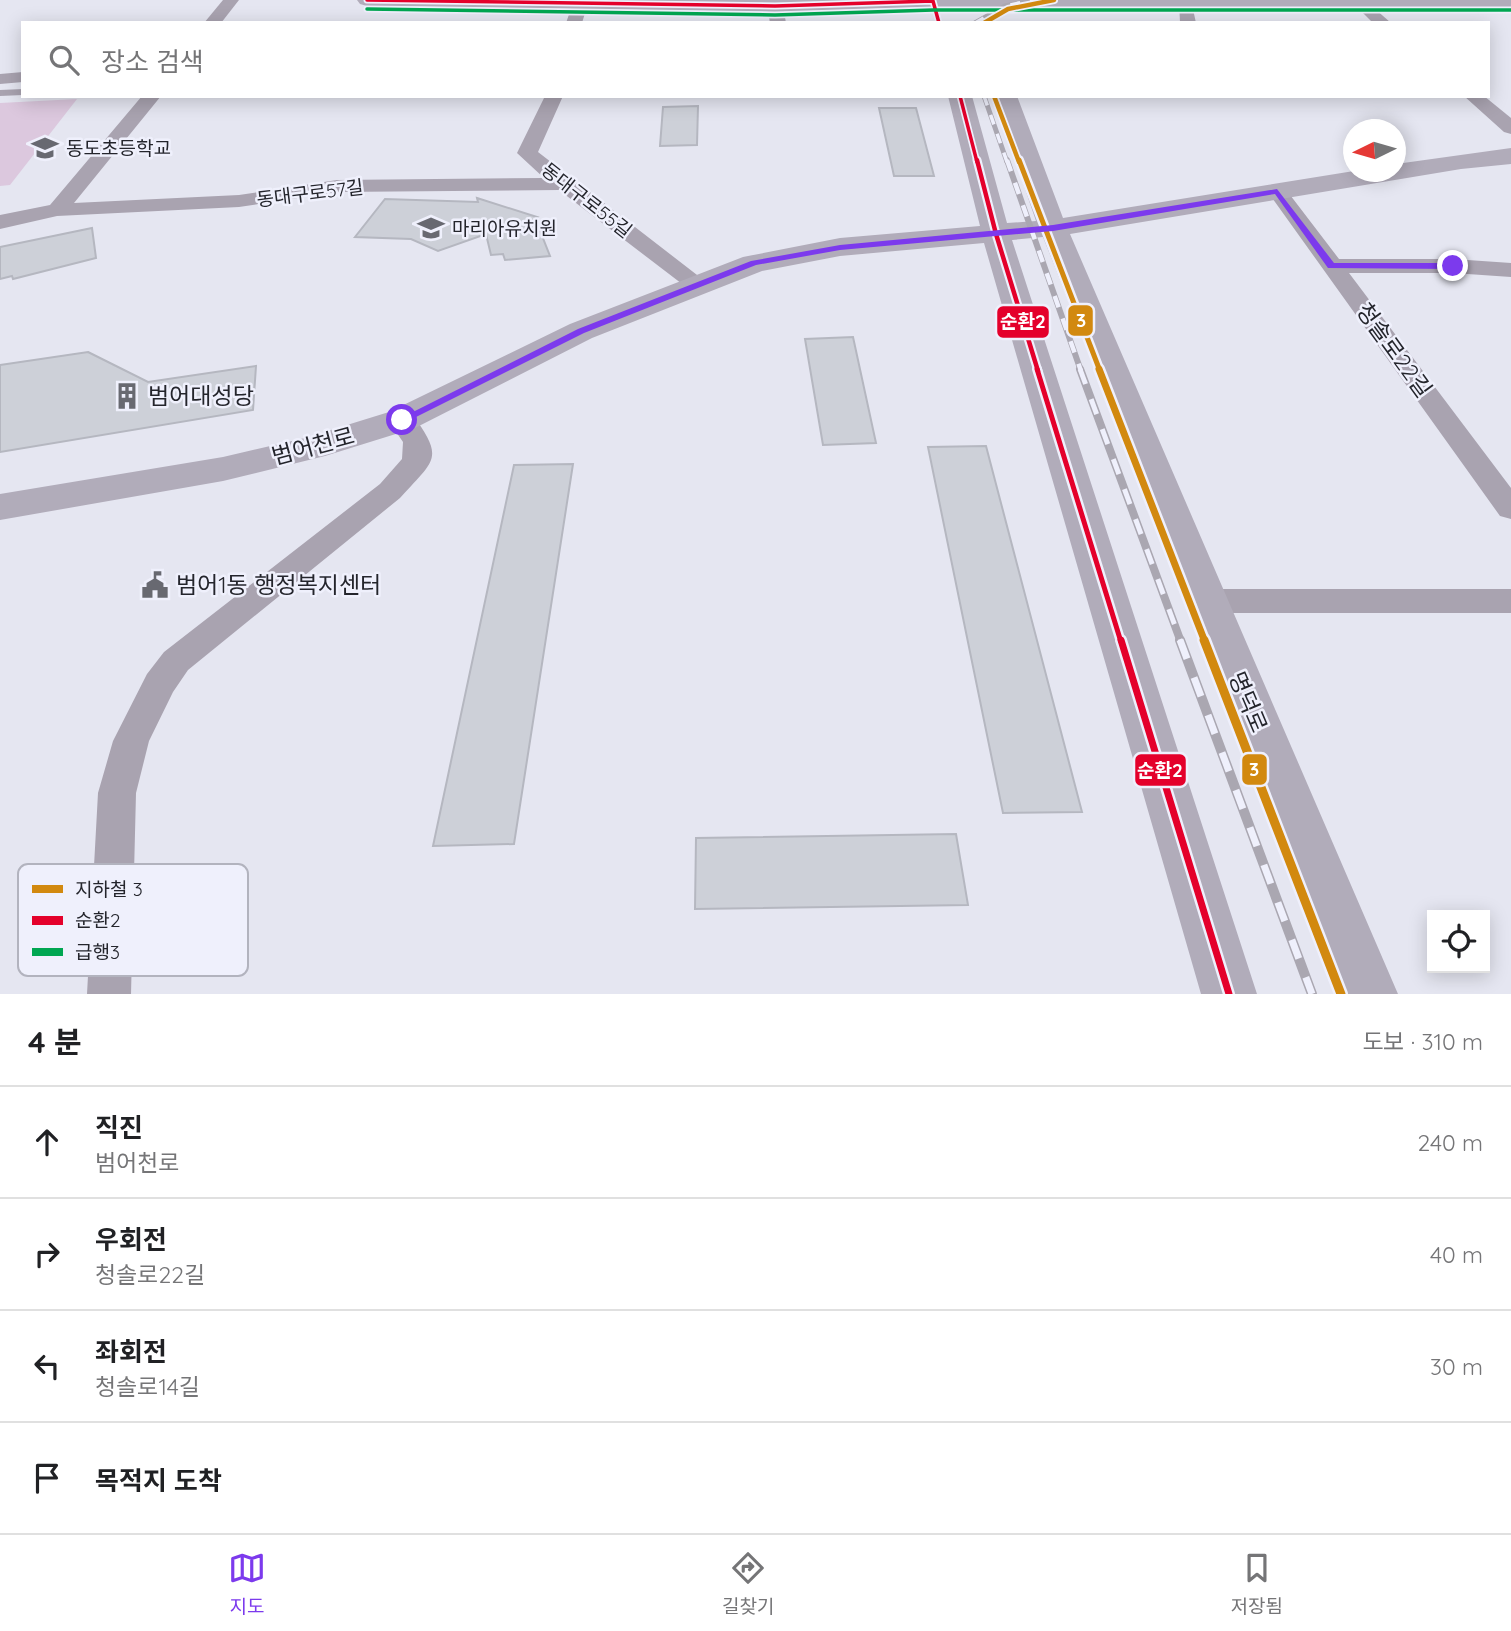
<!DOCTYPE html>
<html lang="ko">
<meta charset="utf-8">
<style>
:root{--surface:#fff;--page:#f6f6f6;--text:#202124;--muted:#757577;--line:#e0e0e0;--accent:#7c3aed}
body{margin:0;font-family:Quicksand,"Noto Sans KR",sans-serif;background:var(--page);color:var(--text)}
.controls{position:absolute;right:21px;bottom:21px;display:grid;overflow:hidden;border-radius:0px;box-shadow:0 4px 18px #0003}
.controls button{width:63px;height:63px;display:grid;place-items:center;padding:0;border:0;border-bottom:2px solid var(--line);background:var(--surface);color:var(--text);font:35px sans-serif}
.compass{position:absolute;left:1343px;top:119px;width:63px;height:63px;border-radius:50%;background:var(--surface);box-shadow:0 4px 18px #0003;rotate:265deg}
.stop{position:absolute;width:21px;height:21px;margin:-16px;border:5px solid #7c3aed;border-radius:50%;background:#fff}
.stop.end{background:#7c3aed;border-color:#fff;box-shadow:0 2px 7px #0008}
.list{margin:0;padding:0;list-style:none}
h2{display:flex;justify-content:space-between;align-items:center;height:91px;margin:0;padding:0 28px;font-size:30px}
h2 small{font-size:23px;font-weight:400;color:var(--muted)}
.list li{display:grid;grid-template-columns:46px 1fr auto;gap:21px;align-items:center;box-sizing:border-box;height:112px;padding:0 28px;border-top:2px solid var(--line)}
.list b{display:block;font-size:26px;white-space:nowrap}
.list p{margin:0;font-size:23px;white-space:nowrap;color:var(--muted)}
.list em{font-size:23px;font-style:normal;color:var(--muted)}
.icon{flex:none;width:38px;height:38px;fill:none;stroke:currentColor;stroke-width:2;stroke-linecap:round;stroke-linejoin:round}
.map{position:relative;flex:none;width:1511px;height:994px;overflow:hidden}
.search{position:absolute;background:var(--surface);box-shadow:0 4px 18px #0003;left:21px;right:21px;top:21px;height:77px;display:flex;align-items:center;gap:18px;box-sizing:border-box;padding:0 24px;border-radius:0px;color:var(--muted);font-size:26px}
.sheet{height:539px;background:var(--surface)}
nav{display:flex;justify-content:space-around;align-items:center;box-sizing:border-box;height:98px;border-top:2px solid var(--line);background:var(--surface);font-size:19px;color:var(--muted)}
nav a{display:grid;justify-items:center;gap:4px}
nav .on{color:var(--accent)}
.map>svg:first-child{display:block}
.green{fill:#dcc8de}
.building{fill:#cdd0d8;stroke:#b5b7c0;stroke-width:2}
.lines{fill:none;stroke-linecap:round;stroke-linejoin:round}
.lane{fill:#a9a3b0;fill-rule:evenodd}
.street{fill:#a9a3b0;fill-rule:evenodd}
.secondary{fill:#b1acba;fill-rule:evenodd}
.rail-far3-casing{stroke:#aaa7b1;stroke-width:5}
.rail-far2-casing{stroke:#aaa7b1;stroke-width:6}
.rail-far1-casing{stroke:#aaa7b1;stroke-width:8}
.rail-casing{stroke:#aaa7b1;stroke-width:10}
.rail-far3{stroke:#eff0fc;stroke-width:3.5;stroke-dasharray:10;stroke-linecap:butt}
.rail-far2{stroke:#eff0fc;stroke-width:4.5;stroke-dasharray:12;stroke-linecap:butt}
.rail-far1{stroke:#eff0fc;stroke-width:5;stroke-dasharray:16;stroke-linecap:butt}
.rail{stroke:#eff0fc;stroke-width:7;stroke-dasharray:20;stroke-linecap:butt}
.bus-1-far3-casing{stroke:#eff0fc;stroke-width:7}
.bus-1-far2-casing{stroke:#eff0fc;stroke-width:9}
.bus-1-far1-casing{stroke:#eff0fc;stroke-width:10}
.bus-1-casing{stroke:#eff0fc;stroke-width:12}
.bus-2-casing{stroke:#eff0fc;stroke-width:7}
.bus-1-far3{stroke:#e4002b;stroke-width:3.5}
.bus-1-far2{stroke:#e4002b;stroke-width:4.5}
.bus-1-far1{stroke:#e4002b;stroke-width:5}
.bus-1{stroke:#e4002b;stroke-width:7}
.bus-2{stroke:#00a651;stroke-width:3.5}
.metro-1-far3-casing{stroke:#eff0fc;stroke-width:8}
.metro-1-far2-casing{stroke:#eff0fc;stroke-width:10}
.metro-1-far1-casing{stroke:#eff0fc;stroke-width:12}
.metro-1-casing{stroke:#eff0fc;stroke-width:14}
.metro-1-far3{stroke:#d2890f;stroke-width:4.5}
.metro-1-far2{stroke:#d2890f;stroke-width:5}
.metro-1-far1{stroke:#d2890f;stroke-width:7}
.metro-1{stroke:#d2890f;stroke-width:9}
.route{fill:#7c3aed}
.labels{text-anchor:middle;stroke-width:5;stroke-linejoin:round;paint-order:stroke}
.far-poi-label{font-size:19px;fill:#24252c;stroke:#eff0fc;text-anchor:start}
.far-street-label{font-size:19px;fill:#24252c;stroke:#eff0fc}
.street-label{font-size:23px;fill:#24252c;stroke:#eff0fc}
.poi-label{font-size:23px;fill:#24252c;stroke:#eff0fc;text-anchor:start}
.key{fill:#eff0fc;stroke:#b2b3be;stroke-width:2}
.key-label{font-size:19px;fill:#24252c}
.line-badge{stroke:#eff0fc;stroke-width:2.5}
.badge-label{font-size:19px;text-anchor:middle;font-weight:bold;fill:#fff}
</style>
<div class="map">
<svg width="1511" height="994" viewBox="0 0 1511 994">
<rect width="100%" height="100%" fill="#e5e6f1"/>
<!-- green -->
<path class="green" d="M77 99 10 185 0 186V103Z"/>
<!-- building -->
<g class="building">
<path d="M698 106 697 145 660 146 663 107Z"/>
<path d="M879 108H916L934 176H894Z"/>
<path d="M477 198 537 217 535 218 550 256 505 260 503 254 491 255 486 234 438 251 411 239 355 237 385 199 478 202Z"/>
<path d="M92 228 96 258 13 279 12 276 0 279V247Z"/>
<path d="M853 337 876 443 823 445 805 339Z"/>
<path d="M88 352 148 382 256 366 253 410 0 452V365Z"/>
<path d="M986 446 1082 812 1003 813 928 447Z"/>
<path d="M573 464 514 844 433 846 514 465Z"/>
<path d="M956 834 968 905 695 909 696 838Z"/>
</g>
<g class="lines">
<!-- lane -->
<path class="lane" d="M23 89V95L0 96V90Z"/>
<!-- street -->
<g class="street">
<path d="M223 0H239L221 23H204Z"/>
<path d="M574 0H586L588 3 582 23H566Z"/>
<path d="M1179 0H1191L1196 23H1180Z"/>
<path d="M1350 0H1365L1391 23H1373Z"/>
<path d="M775 1 783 6 786 23H770L767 6Z"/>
<path d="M23 72V82L0 84V74Z"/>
<path d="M142 96H161L74 203 239 195 337 180 544 178 517 153 545 96H563L538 152 710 285 706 290H690L559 190 337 192 239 207 57 216 0 229V215L50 205Z"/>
<path d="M1464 96H1484L1511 118V134L1504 132Z"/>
<path d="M1277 185 1284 187 1339 259H1453L1511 263V277L1453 273H1349L1511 488V519L1500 516 1270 195 1267 191 1270 187Z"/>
<path d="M402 411 412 414C445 459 435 459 400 498L188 670 173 692 149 741 136 793 131 994H87L98 793 113 741 147 674 164 652 380 484 402 459 403 442 388 420 392 414Z"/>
<path d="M1207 589H1511V613H1207L1195 610 1191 601 1195 592Z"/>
</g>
<!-- secondary -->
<g class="secondary">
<path d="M357 0H1511V7H933L775 12 367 6 360 4Z"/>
<path d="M948 96H972L1007 223 1036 221 993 96H1017L1063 218 1354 171 1396 172V164L1511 148V164L1461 169 1070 234 1398 994H1342L1043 237 1012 240 1257 994H1201L984 243 840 256 762 271 592 338 415 428 325 456 223 481 0 520V494L223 457 305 438 389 412 570 324 743 257 840 238 980 226Z"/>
</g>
<defs>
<g id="rail-far3">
<path d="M975 23 1005 6 1033 0"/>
<path d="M984 96 1007 162"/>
</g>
<path id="rail-far2" d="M1007 160 1081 371"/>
<path id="rail-far1" d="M1080 369 1181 642"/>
<path id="rail" d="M1180 640 1312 994"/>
</defs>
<!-- rail-far3 casing -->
<use href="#rail-far3" class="rail-far3-casing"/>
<!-- rail-far2 casing -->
<use href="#rail-far2" class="rail-far2-casing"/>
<!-- rail-far1 casing -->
<use href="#rail-far1" class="rail-far1-casing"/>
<!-- rail casing -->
<use href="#rail" class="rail-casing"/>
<!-- rail-far3 -->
<use href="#rail-far3" class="rail-far3"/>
<!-- rail-far2 -->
<use href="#rail-far2" class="rail-far2"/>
<!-- rail-far1 -->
<use href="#rail-far1" class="rail-far1"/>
<!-- rail -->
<use href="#rail" class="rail"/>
<defs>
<g id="bus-1-far3">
<path d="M367 0 775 6 933 1 939 23"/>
<path d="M960 96 977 162"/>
</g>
<path id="bus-1-far2" d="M977 160 996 234 1038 371"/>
<path id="bus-1-far1" d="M1037 369 1121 642"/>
<path id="bus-1" d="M1121 640 1229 994"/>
<path id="bus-2" d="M367 9 775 15 933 10H1511"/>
</defs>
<!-- bus-1-far3 casing -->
<use href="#bus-1-far3" class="bus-1-far3-casing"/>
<!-- bus-1-far2 casing -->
<use href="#bus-1-far2" class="bus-1-far2-casing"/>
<!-- bus-1-far1 casing -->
<use href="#bus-1-far1" class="bus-1-far1-casing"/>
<!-- bus-1 casing -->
<use href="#bus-1" class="bus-1-casing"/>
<!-- bus-2 casing -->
<use href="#bus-2" class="bus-2-casing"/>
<!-- bus-1-far3 -->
<use href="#bus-1-far3" class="bus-1-far3"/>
<!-- bus-1-far2 -->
<use href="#bus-1-far2" class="bus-1-far2"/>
<!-- bus-1-far1 -->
<use href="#bus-1-far1" class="bus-1-far1"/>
<!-- bus-1 -->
<use href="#bus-1" class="bus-1"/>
<!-- bus-2 -->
<use href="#bus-2" class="bus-2"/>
<defs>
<g id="metro-1-far3">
<path d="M984 23 1008 9 1054 0"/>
<path d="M994 96 1019 162"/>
</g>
<path id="metro-1-far2" d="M1019 160 1100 371"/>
<path id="metro-1-far1" d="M1099 369 1205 642"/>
<path id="metro-1" d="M1204 640 1341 994"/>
</defs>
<!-- metro-1-far3 casing -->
<use href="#metro-1-far3" class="metro-1-far3-casing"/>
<!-- metro-1-far2 casing -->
<use href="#metro-1-far2" class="metro-1-far2-casing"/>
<!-- metro-1-far1 casing -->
<use href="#metro-1-far1" class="metro-1-far1-casing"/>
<!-- metro-1 casing -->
<use href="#metro-1" class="metro-1-casing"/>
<!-- metro-1-far3 -->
<use href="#metro-1-far3" class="metro-1-far3"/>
<!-- metro-1-far2 -->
<use href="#metro-1-far2" class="metro-1-far2"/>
<!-- metro-1-far1 -->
<use href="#metro-1-far1" class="metro-1-far1"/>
<!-- metro-1 -->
<use href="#metro-1" class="metro-1"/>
</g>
<!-- route -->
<path class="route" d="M1277 189 1334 263H1453L1457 266 1453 269 1328 268 1275 194 1053 231 840 250 756 265 584 333 406 422 397 420 578 329 751 261 840 245 1053 225Z"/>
<!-- icons -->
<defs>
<symbol id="school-bare" viewBox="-9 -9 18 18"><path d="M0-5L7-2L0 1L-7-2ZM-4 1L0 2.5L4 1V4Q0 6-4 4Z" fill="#686971" stroke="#eff0fc" stroke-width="2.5" paint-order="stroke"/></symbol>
<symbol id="building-bare" viewBox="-9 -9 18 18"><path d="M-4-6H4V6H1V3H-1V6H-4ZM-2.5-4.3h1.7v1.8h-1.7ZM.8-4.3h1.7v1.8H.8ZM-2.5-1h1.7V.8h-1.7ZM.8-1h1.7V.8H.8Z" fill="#686971" stroke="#eff0fc" stroke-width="2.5" paint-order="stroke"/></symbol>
<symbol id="civic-bare" viewBox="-9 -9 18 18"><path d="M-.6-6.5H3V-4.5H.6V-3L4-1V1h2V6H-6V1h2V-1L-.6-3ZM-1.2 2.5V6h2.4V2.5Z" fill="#686971" stroke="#eff0fc" stroke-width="2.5" paint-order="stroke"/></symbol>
</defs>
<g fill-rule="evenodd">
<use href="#school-bare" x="26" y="129" width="38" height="38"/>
<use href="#school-bare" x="412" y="209" width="38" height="38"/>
<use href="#building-bare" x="108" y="377" width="38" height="38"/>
<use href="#civic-bare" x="136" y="566" width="38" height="38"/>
</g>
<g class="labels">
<!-- far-poi labels -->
<g class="far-poi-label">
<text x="66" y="155">동도초등학교</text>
<text x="452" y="235">마리아유치원</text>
</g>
<!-- far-street labels -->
<g class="far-street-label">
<text transform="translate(310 193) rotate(-7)" y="7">동대구로57길</text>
<text transform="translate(587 200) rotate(38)" y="7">동대구로55길</text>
</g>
<!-- street labels -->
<g class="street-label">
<text transform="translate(1394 350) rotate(54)" y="8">청솔로22길</text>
<text transform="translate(313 446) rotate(-15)" y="8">범어천로</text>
<text transform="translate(1248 702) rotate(67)" y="8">명덕로</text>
</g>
<!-- poi labels -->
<g class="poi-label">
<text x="148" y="404">범어대성당</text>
<text x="176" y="593">범어1동 행정복지센터</text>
</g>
</g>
<!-- legend -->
<rect x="18" y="864" width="230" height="112" rx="10" class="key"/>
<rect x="32" y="885" width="31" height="8" fill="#d2890f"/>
<rect x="32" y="916" width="31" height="9" fill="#e4002b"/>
<rect x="32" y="948" width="31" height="8" fill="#00a651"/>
<g class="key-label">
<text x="75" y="896">지하철 3</text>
<text x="75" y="927">순환2</text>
<text x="75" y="959">급행3</text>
</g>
<g class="line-badge">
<rect x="1067" y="304" width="27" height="33" rx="7" fill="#d2890f"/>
<rect x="996" y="305" width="54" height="34" rx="7" fill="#e4002b"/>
<rect x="1241" y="753" width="27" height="33" rx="7" fill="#d2890f"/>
<rect x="1134" y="753" width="53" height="34" rx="7" fill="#e4002b"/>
</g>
<g class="badge-label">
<text x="1081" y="327">3</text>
<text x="1023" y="328">순환2</text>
<text x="1254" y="776">3</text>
<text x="1160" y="777">순환2</text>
</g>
</svg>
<div class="controls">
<button><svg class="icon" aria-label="locate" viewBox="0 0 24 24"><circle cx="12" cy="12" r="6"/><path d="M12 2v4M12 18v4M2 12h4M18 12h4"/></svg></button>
</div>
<svg class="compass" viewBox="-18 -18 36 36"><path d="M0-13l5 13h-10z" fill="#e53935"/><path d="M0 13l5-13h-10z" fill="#757577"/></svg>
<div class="stop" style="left:402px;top:420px"></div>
<div class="stop end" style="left:1453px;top:266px"></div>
<div class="search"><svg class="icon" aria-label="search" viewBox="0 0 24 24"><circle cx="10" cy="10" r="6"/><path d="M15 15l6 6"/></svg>장소 검색</div>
</div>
<section class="sheet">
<h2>4 분<small>도보 · 310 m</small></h2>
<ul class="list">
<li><svg class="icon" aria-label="ahead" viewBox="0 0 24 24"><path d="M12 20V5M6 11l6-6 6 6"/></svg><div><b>직진</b><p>범어천로</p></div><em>240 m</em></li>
<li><svg class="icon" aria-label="right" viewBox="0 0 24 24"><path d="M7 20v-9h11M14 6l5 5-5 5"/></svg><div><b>우회전</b><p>청솔로22길</p></div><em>40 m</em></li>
<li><svg class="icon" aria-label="left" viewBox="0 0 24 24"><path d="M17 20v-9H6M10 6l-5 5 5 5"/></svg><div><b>좌회전</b><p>청솔로14길</p></div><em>30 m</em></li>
<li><svg class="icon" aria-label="arrive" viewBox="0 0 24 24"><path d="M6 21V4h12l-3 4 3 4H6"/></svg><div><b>목적지 도착</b></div></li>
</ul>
</section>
<nav>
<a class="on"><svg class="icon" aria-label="map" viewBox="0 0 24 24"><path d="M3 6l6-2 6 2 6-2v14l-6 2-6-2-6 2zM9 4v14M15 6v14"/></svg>지도</a>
<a><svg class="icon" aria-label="directions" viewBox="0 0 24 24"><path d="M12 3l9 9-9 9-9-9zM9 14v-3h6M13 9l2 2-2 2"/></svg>길찾기</a>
<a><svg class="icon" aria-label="saved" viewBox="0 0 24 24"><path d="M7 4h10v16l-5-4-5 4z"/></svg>저장됨</a>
</nav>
